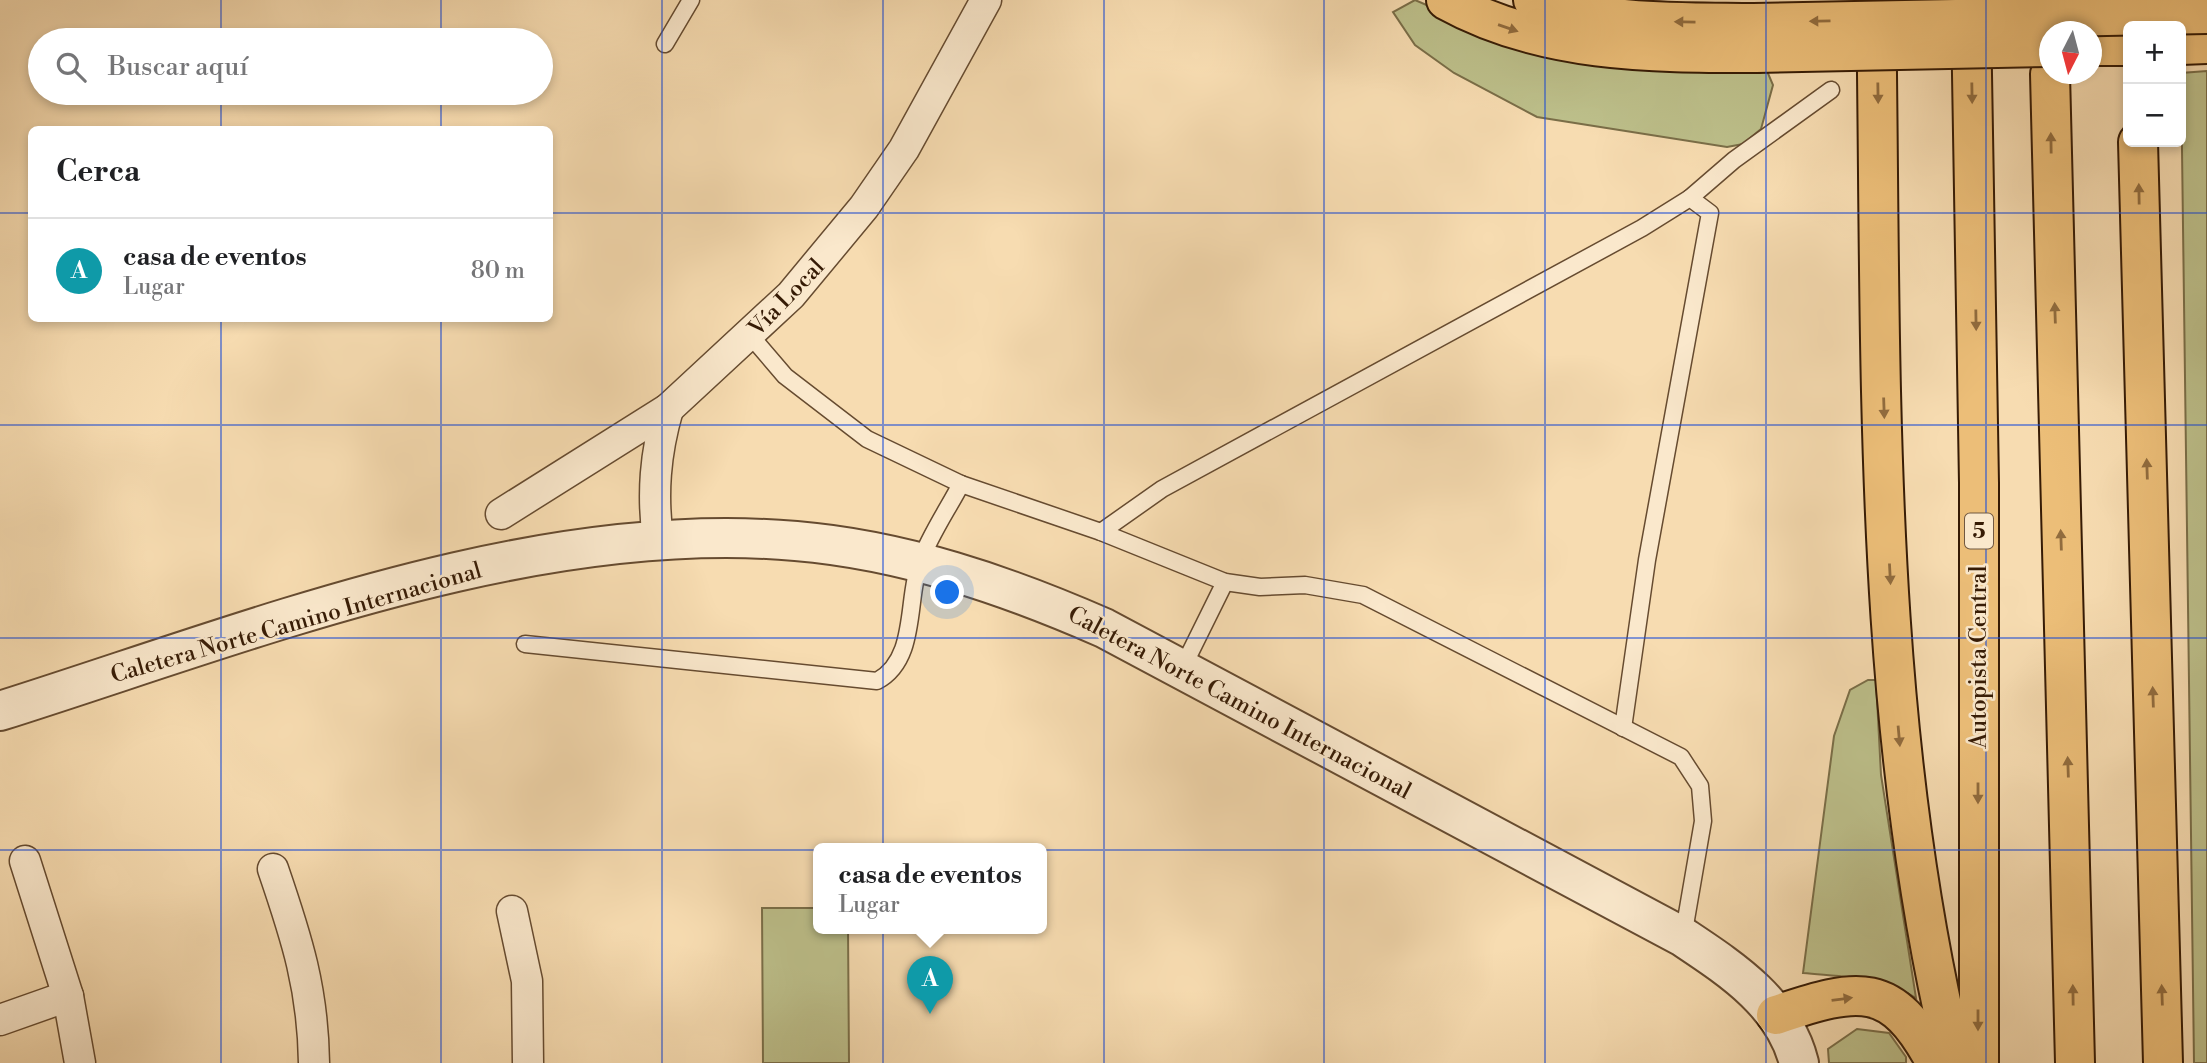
<!DOCTYPE html>
<html lang="es">
<meta charset="utf-8">
<style>
:root{--surface:#fff;--page:#f2f2f2;--text:#202124;--muted:#757577;--line:#e0e0e0;--accent:#8f2418}
body{margin:0;font-family:"Libre Bodoni",serif;background:var(--page);color:var(--text)}
.controls{position:absolute;right:21px;top:21px;display:grid;overflow:hidden;border-radius:10px;box-shadow:0 4px 10px #0003}
.controls button{width:63px;height:63px;display:grid;place-items:center;padding:0;border:0;border-bottom:2px solid var(--line);background:var(--surface);color:var(--text);font:35px sans-serif}
.compass{position:absolute;left:2039px;top:21px;width:63px;height:63px;border-radius:50%;background:var(--surface);box-shadow:0 4px 10px #0003;rotate:186deg}
.you{position:absolute;left:948px;top:593px;width:24px;height:24px;margin:-18px;border:5px solid #fff;border-radius:50%;background:#1a73e8;box-shadow:0 0 0 10px #1a73e833}
.badge{display:grid;place-items:center;width:46px;height:46px;border-radius:50%;background:var(--accent);color:#fff;font-size:23px;font-weight:700}
.pin{position:absolute;translate:-50% -58px;filter:drop-shadow(0 2px 4px #0008)}
.pin::after{content:'';position:absolute;top:37px;width:24px;height:21px;background:inherit;clip-path:polygon(0 0,100% 0,50% 100%)}
.popup{position:absolute;left:813px;top:843px;width:234px;height:91px;box-sizing:border-box;display:grid;place-content:center;border-radius:10px;background:var(--surface);filter:drop-shadow(0 2px 5px #0005);font-size:23px;white-space:nowrap;color:var(--muted)}
.popup b{font-size:26px;color:var(--text)}
.popup::after{content:'';position:absolute;left:50%;top:100%;margin-left:-14px;border:14px solid transparent;border-top-color:var(--surface)}
.list{margin:0;padding:0;list-style:none}
h2{display:flex;justify-content:space-between;align-items:center;height:91px;margin:0;padding:0 28px;font-size:30px}
h2 small{font-size:23px;font-weight:400;color:var(--muted)}
.list li{display:grid;grid-template-columns:46px 1fr auto;gap:21px;align-items:center;box-sizing:border-box;height:105px;padding:0 28px;border-top:2px solid var(--line)}
.list b{display:block;font-size:26px;white-space:nowrap}
.list p{margin:0;font-size:23px;white-space:nowrap;color:var(--muted)}
.list em{font-size:23px;font-style:normal;color:var(--muted)}
.icon{flex:none;width:38px;height:38px;fill:none;stroke:currentColor;stroke-width:2;stroke-linecap:round;stroke-linejoin:round}
.map{position:relative;flex:none;width:2207px;height:1063px;overflow:hidden}
.search{position:absolute;background:var(--surface);box-shadow:0 4px 10px #0003;left:28px;top:28px;width:525px;height:77px;display:flex;align-items:center;gap:18px;box-sizing:border-box;padding:0 24px;border-radius:38px;color:var(--muted);font-size:26px}
.panel{position:absolute;background:var(--surface);box-shadow:0 4px 10px #0003;left:28px;top:126px;width:525px;height:196px;border-radius:10px}
.map>svg:first-child{display:block}
.green{fill:#bdc08b;stroke:#7a6e48;stroke-width:2}
.lines{fill:none;stroke-linecap:round;stroke-linejoin:round}
.service-casing{stroke:#664b30;stroke-width:19}
.minor-casing{stroke:#664b30;stroke-width:33}
.tertiary-casing{stroke:#664b30;stroke-width:42}
.primary-casing{stroke:#361b05;stroke-width:42}
.motorway-casing{stroke:#361b05;stroke-width:42}
.service{stroke:#fae8cc;stroke-width:16}
.minor{stroke:#fae8cc;stroke-width:30}
.tertiary{stroke:#fae8cc;stroke-width:38}
.primary{stroke:#ecbe78;stroke-width:38}
.motorway{stroke:#ecbe78;stroke-width:38}
.primary-bridge-casing{stroke:#361b05;stroke-width:42;stroke-linecap:butt}
.motorway-bridge-casing{stroke:#361b05;stroke-width:42;stroke-linecap:butt}
.primary-bridge{stroke:#ecbe78;stroke-width:38}
.motorway-bridge{stroke:#ecbe78;stroke-width:38}
.oneway{fill:#916c3e}
.grid{fill:none;stroke:#1d4ed8;stroke-width:2;stroke-opacity:0.55}
.labels{text-anchor:middle;stroke-width:5;stroke-linejoin:round;paint-order:stroke}
.shield{fill:#fae8cc;stroke:#715841;stroke-width:2}
.shield-label{font-size:21px;font-weight:bold;fill:#361b05}
.street-label{font-size:23px;fill:#361b05;stroke:#fae8cc}
</style>
<div class="map">
<svg width="2207" height="1063" viewBox="0 0 2207 1063">
<rect width="100%" height="100%" fill="#f7dcb1"/>
<filter id="stains"><feTurbulence type="fractalNoise" baseFrequency=".00286" numOctaves="4"/><feColorMatrix values="0 0 0 0 .2 0 0 0 0 .09 0 0 0 0 .02 0 0 0 .5 -.17"/></filter>
<radialGradient id="worn" r=".72"><stop offset=".6" stop-color="#630" stop-opacity="0"/><stop offset="1" stop-color="#630" stop-opacity=".3"/></radialGradient>
<!-- green -->
<g class="green">
<path d="M1415 0 1473 25 1764 64 1773 85 1761 129 1743 144 1727 147 1537 117 1454 73 1415 45 1393 12Z"/>
<path d="M2207 71V1063H2194L2181 73Z"/>
<path d="M1868 680H1876L1881 775 1916 998C1882 976 1843 977 1803 973L1834 736 1850 690Z"/>
<path d="M762 908H818V928H848L849 1063H763Z"/>
<path d="M1857 1029 1889 1033 1906 1057V1063H1829L1828 1049Z"/>
</g>
<g class="lines">
<defs>
<g id="service">
<path d="M665 44 691 0"/>
<path d="M1690 198 1734 160 1831 90"/>
<path d="M750 335 785 376 867 439 961 484 1101 532 1225 582 1260 587 1305 585 1363 595 1681 757 1700 786 1703 821 1683 937"/>
<path d="M1101 532 1162 489 1642 228 1690 198 1710 213 1647 560 1623 728"/>
<path d="M525 644 877 681C918 659 906 599 920 562 930 535 948 509 961 484"/>
<path d="M1182 669 1225 582"/>
</g>
<g id="minor">
<path d="M501 514 668 409 791 295 864 207 904 149 986 0"/>
<path d="M658 540C652 494 655 454 668 409"/>
<path d="M25 861 68 996 80 1063"/>
<path d="M273 869C297 939 313 989 314 1063"/>
<path d="M512 911 527 981 528 1063"/>
<path d="M0 1020 68 996"/>
</g>
<path id="tertiary" d="M0 711C250 632 531 518 796 541 903 550 1006 585 1104 628L1683 937C1731 969 1784 1003 1799 1063"/>
<g id="primary">
<path d="M1446 0C1542 53 1649 53 1756 53"/>
<path d="M2181 45 2207 44"/>
<path d="M2092 46H2128"/>
<path d="M2138 142 2163 1063"/>
</g>
<g id="motorway">
<path d="M1533 0C1605 25 1679 22 1754 23"/>
<path d="M1876 0C1882 354 1870 716 1955 1063"/>
<path d="M1971 16 1979 483V1063"/>
<path d="M2050 74 2075 1063"/>
<path d="M1776 1015C1859 987 1892 980 1936 1063"/>
</g>
</defs>
<!-- service casing -->
<use href="#service" class="service-casing"/>
<!-- minor casing -->
<use href="#minor" class="minor-casing"/>
<!-- tertiary casing -->
<use href="#tertiary" class="tertiary-casing"/>
<!-- primary casing -->
<use href="#primary" class="primary-casing"/>
<!-- motorway casing -->
<use href="#motorway" class="motorway-casing"/>
<!-- service -->
<use href="#service" class="service"/>
<!-- minor -->
<use href="#minor" class="minor"/>
<!-- tertiary -->
<use href="#tertiary" class="tertiary"/>
<!-- primary -->
<use href="#primary" class="primary"/>
<!-- motorway -->
<use href="#motorway" class="motorway"/>
<defs>
<path id="primary-bridge" d="M1756 53 2050 47"/>
<path id="motorway-bridge" d="M1754 23 2207 14"/>
</defs>
<!-- primary-bridge casing -->
<use href="#primary-bridge" class="primary-bridge-casing"/>
<!-- motorway-bridge casing -->
<use href="#motorway-bridge" class="motorway-bridge-casing"/>
<!-- primary-bridge -->
<use href="#primary-bridge" class="primary-bridge"/>
<!-- motorway-bridge -->
<use href="#motorway-bridge" class="motorway-bridge"/>
</g>
<!-- one-way arrows -->
<defs><path id="oneway-solid" d="M-6-.8H1V-3.2L6.5 0L1 3.2V.8H-6Z" transform="scale(1.75)"/></defs>
<g class="oneway">
<use href="#oneway-solid" transform="translate(1820 21) rotate(179)"/>
<use href="#oneway-solid" transform="translate(1685 22) rotate(-179)"/>
<use href="#oneway-solid" transform="translate(1508 28) rotate(19)"/>
<use href="#oneway-solid" transform="translate(1878 93) rotate(89)"/>
<use href="#oneway-solid" transform="translate(1972 93) rotate(89)"/>
<use href="#oneway-solid" transform="translate(2051 143) rotate(-91)"/>
<use href="#oneway-solid" transform="translate(2139 194) rotate(-91)"/>
<use href="#oneway-solid" transform="translate(2055 313) rotate(-92)"/>
<use href="#oneway-solid" transform="translate(1976 320) rotate(89)"/>
<use href="#oneway-solid" transform="translate(1884 408) rotate(88)"/>
<use href="#oneway-solid" transform="translate(2147 469) rotate(-92)"/>
<use href="#oneway-solid" transform="translate(2061 540) rotate(-92)"/>
<use href="#oneway-solid" transform="translate(1890 574) rotate(87)"/>
<use href="#oneway-solid" transform="translate(2153 697) rotate(-92)"/>
<use href="#oneway-solid" transform="translate(1899 736) rotate(85)"/>
<use href="#oneway-solid" transform="translate(2068 767) rotate(-92)"/>
<use href="#oneway-solid" transform="translate(1978 793) rotate(90)"/>
<use href="#oneway-solid" transform="translate(2073 995) rotate(-91)"/>
<use href="#oneway-solid" transform="translate(2162 995) rotate(-92)"/>
<use href="#oneway-solid" transform="translate(1842 999) rotate(-7)"/>
<use href="#oneway-solid" transform="translate(1978 1020) rotate(90)"/>
</g>
<!-- grid -->
<path class="grid" d="M221 0V40M441 0V40M662 0V1063M883 0V1063M1104 0V1063M1324 0V1063M1545 0V1063M1766 0V1063M1986 0V1063M221 93V130M441 93V130M0 213H32M550 213H2207M221 318V1063M441 318V1063M0 425H2207M0 638H2207M0 850H2207"/>
<g class="labels">
<!-- shield labels -->
<rect class="shield" x="1965" y="513.5" width="28" height="35" rx="5"/>
<g class="shield-label">
<text x="1979" y="538">5</text>
</g>
<!-- street labels -->
<g class="street-label">
<text transform="translate(786 297) rotate(-46)" y="8">Vía Local</text>
<text transform="translate(296 622) rotate(-16)" y="8">Caletera Norte Camino Internacional</text>
<text transform="translate(1978 657) rotate(-90)" y="8">Autopista Central</text>
<text transform="translate(1240 702) rotate(28)" y="8">Caletera Norte Camino Internacional</text>
</g>
</g>
<rect width="100%" height="100%" filter="url(#stains)"/>
<rect width="100%" height="100%" fill="url(#worn)"/>
</svg>
<div class="controls">
<button>+</button>
<button>−</button>
</div>
<svg class="compass" viewBox="-18 -18 36 36"><path d="M0-13l5 13h-10z" fill="#e53935"/><path d="M0 13l5-13h-10z" fill="#757577"/></svg>
<div class="you"></div>
<div class="pin badge" style="left:930px;top:1014px;background:#0f9aa8">A</div>
<div class="popup"><b>casa de eventos</b>Lugar</div>
<div class="search"><svg class="icon" aria-label="search" viewBox="0 0 24 24"><circle cx="10" cy="10" r="6"/><path d="M15 15l6 6"/></svg>Buscar aquí</div>
<section class="panel">
<h2>Cerca<small></small></h2>
<ul class="list">
<li><span class="badge" style="background:#0f9aa8">A</span><div><b>casa de eventos</b><p>Lugar</p></div><em>80 m</em></li>
</ul>
</section>
</div>
